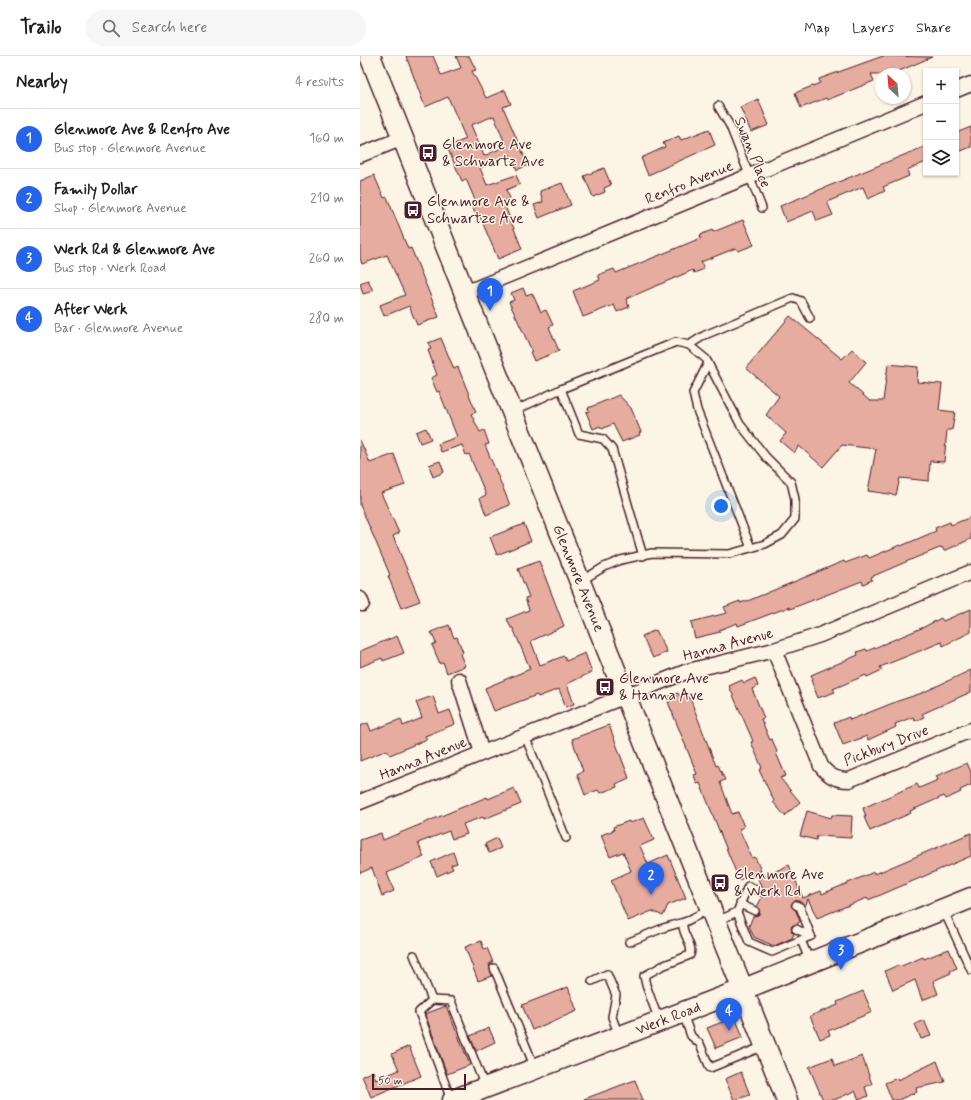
<!DOCTYPE html>
<meta charset="utf-8">
<style>
:root{--surface:#fff;--page:#f6f6f6;--text:#202124;--muted:#757577;--line:#e0e0e0;--accent:#2563eb}
body{margin:0;font-family:Mynerve,sans-serif;background:var(--page);color:var(--text)}
.controls{position:absolute;right:12px;top:12px;display:grid;overflow:hidden;border-radius:0px;box-shadow:0 1px 3px #0004}
.controls button{width:36px;height:36px;display:grid;place-items:center;padding:0;border:0;border-bottom:1px solid var(--line);background:var(--surface);color:var(--text);font:20px sans-serif}
.compass{position:absolute;left:515px;top:12px;width:36px;height:36px;border-radius:50%;background:var(--surface);box-shadow:0 1px 3px #0004;rotate:334deg}
.scale{position:absolute;left:12px;bottom:10px;width:94px;box-sizing:border-box;padding-left:4px;border:2px solid #4a1f2b;border-top:0;font-size:11px;line-height:14px;white-space:nowrap;color:#4a1f2b;-webkit-text-stroke:3px #fcf5e5;paint-order:stroke}
.you{position:absolute;left:361px;top:450px;width:14px;height:14px;margin:-10px;border:3px solid #fff;border-radius:50%;background:#1a73e8;box-shadow:0 0 0 6px #1a73e833}
.badge{display:grid;place-items:center;width:26px;height:26px;border-radius:50%;background:var(--accent);color:#fff;font-size:13px;font-weight:700}
.pin{position:absolute;translate:-50% -33px;filter:drop-shadow(0 1px 2px #0008)}
.pin::after{content:'';position:absolute;top:21px;width:14px;height:12px;background:inherit;clip-path:polygon(0 0,100% 0,50% 100%)}
.list{margin:0;padding:0;list-style:none}
h2{display:flex;justify-content:space-between;align-items:center;height:52px;margin:0;padding:0 16px;font-size:17px}
h2 small{font-size:13px;font-weight:400;color:var(--muted)}
.list li{display:grid;grid-template-columns:26px 1fr auto;gap:12px;align-items:center;box-sizing:border-box;height:60px;padding:0 16px;border-top:1px solid var(--line)}
.list b{display:block;font-size:15px;white-space:nowrap}
.list p{margin:0;font-size:13px;white-space:nowrap;color:var(--muted)}
.list em{font-size:13px;font-style:normal;color:var(--muted)}
.icon{flex:none;width:22px;height:22px;fill:none;stroke:currentColor;stroke-width:2;stroke-linecap:round;stroke-linejoin:round}
.map{position:relative;flex:none;width:611px;height:1044px;overflow:hidden}
header{display:flex;align-items:center;gap:24px;box-sizing:border-box;height:56px;padding:0 20px;background:var(--surface);border-bottom:1px solid var(--line)}
header strong{font-size:19px}
nav{display:flex;gap:22px;margin-inline-start:auto;font-size:14px}
.search{width:280px;height:36px;background:var(--page);display:flex;align-items:center;gap:10px;box-sizing:border-box;padding:0 14px;border-radius:22px;color:var(--muted);font-size:15px}
main{display:flex}
aside{flex:1;background:var(--surface)}
.map>svg:first-child{display:block}
.building{fill:#e6aca0;stroke:#4a1f2b;fill-rule:evenodd}
.lines{fill:none;stroke-linecap:round;stroke-linejoin:round}
.lane-casing{stroke:#4a1f2b;stroke-width:10}
.street-casing{stroke:#4a1f2b;stroke-width:17}
.secondary-casing{stroke:#4a1f2b;stroke-width:23}
.lane{stroke:#fcf5e5;stroke-width:7}
.street{stroke:#fcf5e5;stroke-width:14}
.secondary{stroke:#fcf5e5;stroke-width:20}
.labels{text-anchor:middle;stroke-width:3;stroke-linejoin:round;paint-order:stroke}
.poi-label{font-size:15px;fill:#4a1f2b;stroke:#fcf5e5;text-anchor:start}
.street-label{font-size:15px;fill:#4a1f2b;stroke:#fcf5e5}
</style>
<header>
<strong>Trailo</strong>
<div class="search"><svg class="icon" aria-label="search" viewBox="0 0 24 24"><circle cx="10" cy="10" r="6"/><path d="M15 15l6 6"/></svg>Search here</div>
<nav><a>Map</a><a>Layers</a><a>Share</a></nav>
</header>
<main>
<aside>
<h2>Nearby<small>4 results</small></h2>
<ul class="list">
<li><span class="badge">1</span><div><b>Glenmore Ave &amp; Renfro Ave</b><p>Bus stop · Glenmore Avenue</p></div><em>160 m</em></li>
<li><span class="badge">2</span><div><b>Family Dollar</b><p>Shop · Glenmore Avenue</p></div><em>210 m</em></li>
<li><span class="badge">3</span><div><b>Werk Rd &amp; Glenmore Ave</b><p>Bus stop · Werk Road</p></div><em>260 m</em></li>
<li><span class="badge">4</span><div><b>After Werk</b><p>Bar · Glenmore Avenue</p></div><em>280 m</em></li>
</ul>
</aside>
<div class="map">
<svg width="611" height="1044" viewBox="0 0 611 1044">
<rect width="100%" height="100%" fill="#fcf5e5"/>
<filter id="ink" filterUnits="userSpaceOnUse"><feTurbulence type="fractalNoise" baseFrequency=".025" numOctaves="2"/><feDisplacementMap in="SourceGraphic" scale="8" xChannelSelector="R" yChannelSelector="G"/><feConvolveMatrix kernelMatrix="1 2 1 2 8 2 1 2 1" color-interpolation-filters="sRGB"/></filter>
<g filter="url(#ink)">
<!-- building -->
<g class="building">
<path d="M46 0H73L81 19 101 12 96 0H109L116 14 112 15 126 42 145 34 151 48 143 51 168 109 157 114 151 99 120 112 127 129 156 119 160 128 146 134 150 142 143 145 162 193 138 203 118 156 115 157 110 147 115 144 106 123 102 125 87 91 106 83 88 41 65 51ZM134 60 146 90 124 100 111 69Z"/>
<path d="M523 0 572 1 532 18H511L514 25 467 44 466 42 441 52 435 37 460 27 459 23Z"/>
<path d="M398 43 409 69 391 76 380 51Z"/>
<path d="M611 71V91L596 97V77Z"/>
<path d="M349 73 355 89 288 119 281 102 305 91 303 87 319 80 321 84Z"/>
<path d="M566 90V106L547 114 549 120 523 131 525 135 508 143 503 131 467 146 473 159 457 165 453 155 426 166 420 150Z"/>
<path d="M244 112 251 129 244 132 245 136 233 141 224 120Z"/>
<path d="M14 119 24 142 27 141 48 193 51 192 79 261 57 269 49 250 24 260 20 249 45 239 27 199 2 208 0 202V125Z"/>
<path d="M202 127 211 149 179 162 174 149 183 146 180 135Z"/>
<path d="M383 164 394 189 378 195 376 192 341 206 344 213 334 217 333 214 266 243 269 251 257 256 254 249 223 261 213 235 240 224 238 219 254 213 256 217 341 182 340 179 352 174 353 176Z"/>
<path d="M8 224 13 235 3 238 0 227Z"/>
<path d="M163 232 166 239 172 237 181 256 186 254 193 269 189 271 199 295 174 305 170 296 172 295 149 246 154 244 151 237Z"/>
<path d="M430 260 482 303 492 293 506 306 489 327 510 345H523L528 308 558 311 557 326 582 328 579 354 595 356 592 374H587L584 406 570 405 569 425 540 422 536 439 508 435 516 393 482 389 463 411 439 390 434 397 420 385 426 377 406 359 419 340 386 312Z"/>
<path d="M81 282 94 313 98 311 116 356 111 358 120 376 124 374 129 388 125 389 150 449 126 459 120 442 126 439 109 398 106 399 102 389 81 396 78 388 97 381 79 335 77 336 71 322 77 319 68 294 71 293 68 287Z"/>
<path d="M259 339 271 352 281 376 279 377 280 379 262 386 253 368 242 373 240 370 233 373 226 356 229 355 228 352Z"/>
<path d="M66 372 71 383 60 387 56 376Z"/>
<path d="M0 384 10 407 34 398 45 429 21 437 39 477 33 480 60 545 41 552 28 520 30 519 0 449Z"/>
<path d="M80 405 84 416 73 421 69 409Z"/>
<path d="M611 461V483L584 495 582 491 555 502 511 521 512 524 503 528 502 525 430 553 429 551 378 570 377 567 359 574 360 576 335 582 331 566 367 557 364 551 380 545V547L390 544 484 505 485 507 507 499 509 502 540 489 541 490 576 475 575 472 590 466 591 469Z"/>
<path d="M164 468 171 485 137 499 130 481Z"/>
<path d="M179 505 204 570 171 585 180 609 204 600 206 605 225 597 232 616 207 628 214 648 206 651 199 633 178 641 177 639 134 655 125 632 170 613 153 572H151L147 563 169 554 165 542 169 541 158 513Z"/>
<path d="M611 553V576L583 590 582 586 520 611 522 614 507 621 506 619 473 633 475 636 458 642 451 624H453L451 619 498 599 497 596 506 593 507 595 564 571 581 562 583 565Z"/>
<path d="M89 569 94 582 97 581 103 596 100 598 105 610 87 617 83 606 80 608 72 589 76 587 71 576Z"/>
<path d="M296 574 307 596 293 602 282 580Z"/>
<path d="M37 580 44 597 23 605 22 602 0 611V595Z"/>
<path d="M611 614V636L562 658 564 661 555 665 553 661 535 668 536 671 508 684 507 680 483 689 474 667 489 661 490 664 538 645 562 637Z"/>
<path d="M395 622 398 630 392 633 404 662 401 663 410 684 412 683 417 696 416 697 426 720 420 722 440 746 425 760 413 746 414 745 399 714 402 712 391 686 393 685 369 630 382 624 384 627Z"/>
<path d="M318 637 320 641 326 638 328 642H330L356 710 358 709 365 724 360 726 372 758 378 756 384 771 379 773 392 802 395 801 401 815 379 824 340 727 337 728 334 719 337 718 308 646 311 645 309 640Z"/>
<path d="M73 640 79 658 90 654 95 668 65 680 67 683 30 699 27 694 0 705V670L8 667 11 675 41 663 43 670 62 662 56 646Z"/>
<path d="M249 669 269 722 256 728 257 731 240 737 238 734 225 739 217 718 223 715 212 683Z"/>
<path d="M607 707 611 716V729L600 734 601 736 586 743 584 740 550 755 551 757 510 775 504 761H506L503 752 557 728 559 732 578 724 576 720Z"/>
<path d="M154 732 161 748 124 763 123 761 103 768 107 778 92 783 89 775 58 787 64 801 27 817 34 835 22 840 12 812 0 817V784L21 777 23 784 127 741 128 743Z"/>
<path d="M447 755 471 762 472 759 492 760 491 782 457 780 456 784 440 780Z"/>
<path d="M284 762 294 784 280 790 288 808 308 799 326 842 308 849 303 860 292 855 268 865 251 824 271 815 263 796 250 801 241 779 254 774 253 771 269 765 270 767Z"/>
<path d="M611 777V800L523 838 508 844 507 842 457 862 448 843 445 851 442 847 434 845 431 850 436 855 440 865 438 868 433 869 431 871 432 876 434 878 432 882 414 890 394 881 389 870 393 860 398 859 400 857 397 851 402 841 406 840 408 836 407 833 401 830 398 823 429 809 443 842 461 835 462 838 514 816 515 818Z"/>
<path d="M137 782 141 792 129 797 125 788Z"/>
<path d="M93 796 97 807 91 809 93 813 77 820 71 806Z"/>
<path d="M121 885 124 893 127 892 133 906 129 908 132 920 118 925 105 891Z"/>
<path d="M589 893 597 912 590 915 591 917 573 925 578 938 562 944 555 924 533 934 525 915 538 909 539 911 563 901 564 903Z"/>
<path d="M208 931 217 955 172 974 162 949Z"/>
<path d="M503 935 512 956 468 975 470 979 460 983 450 960 478 949 477 946Z"/>
<path d="M86 950 110 1009 87 1018 65 958Z"/>
<path d="M375 961 383 981 356 992 347 972Z"/>
<path d="M564 964 571 980 561 983 555 968Z"/>
<path d="M129 972 135 986 116 995 110 980Z"/>
<path d="M49 990 61 1020 11 1041 2 1020 13 1015 16 1024 39 1014 32 998Z"/>
<path d="M502 1000 512 1028 505 1031 508 1040 499 1044 495 1035 474 1044H463L449 1011 472 1002 475 1010Z"/>
<path d="M577 1005 585 1026 556 1032 557 1036 538 1044H532L525 1027 537 1022 538 1024Z"/>
<path d="M381 1016 390 1039 374 1044 365 1023Z"/>
<path d="M275 1024 283 1044H224V1043Z"/>
</g>
<g class="lines">
<defs>
<g id="lane">
<path d="M358 50 370 70 402 152"/>
<path d="M329 289 345 279 433 242 441 245 450 262"/>
<path d="M348 307 333 337 337 354 391 492"/>
<path d="M201 333 219 378 243 383 252 393 283 500"/>
<path d="M154 355 201 333 316 286 329 289 346 303 380 368 406 401 431 426 435 443V463L422 479 405 488 369 498 292 497 261 504 244 511 221 525"/>
<path d="M165 680 206 782"/>
<path d="M380 848 395 855"/>
<path d="M436 849 440 851 451 880 441 884"/>
<path d="M583 853 611 914"/>
<path d="M377 856 389 886 412 896 441 884 450 906"/>
<path d="M357 865 377 856 388 830 403 836"/>
<path d="M436 873 451 880"/>
<path d="M269 886 303 872 324 866"/>
<path d="M54 899 72 944 59 956 91 1044"/>
<path d="M134 912 175 1012"/>
<path d="M232 925 247 918 256 939 252 961 259 980"/>
<path d="M72 944 91 945 125 1031"/>
<path d="M323 958 331 980 340 988 350 1012 404 990"/>
<path d="M299 965 286 929 284 920 302 910 330 899C334 888 321 878 323 867L350 853"/>
</g>
<g id="street">
<path d="M596 34 611 28"/>
<path d="M0 99 43 82"/>
<path d="M105 237 566 47"/>
<path d="M0 543 2 548"/>
<path d="M414 594 461 710C469 720 476 724 489 724L611 674"/>
<path d="M99 624 122 697"/>
<path d="M0 746 328 615 414 594 460 579 611 516"/>
</g>
<g id="secondary">
<path d="M10 0 427 1044"/>
<path d="M93 1044 384 933 611 842"/>
</g>
</defs>
<!-- lane casing -->
<use href="#lane" class="lane-casing"/>
<!-- street casing -->
<use href="#street" class="street-casing"/>
<!-- secondary casing -->
<use href="#secondary" class="secondary-casing"/>
<!-- lane -->
<use href="#lane" class="lane"/>
<!-- street -->
<use href="#street" class="street"/>
<!-- secondary -->
<use href="#secondary" class="secondary"/>
</g>
</g>
<!-- icons -->
<defs>
<symbol id="bus-square" viewBox="-11 -11 22 22"><rect x="-9" y="-9" width="18" height="18" rx="4" fill="#4a1f2b" stroke="#fcf5e5"/><path d="M-5-6H5V4H4V6H2V4H-2V6H-4V4H-5ZM-3.5-4V0h7V-4ZM-3.5 1.2v1.5H-2V1.2ZM2 1.2v1.5H3.5V1.2Z" fill="#fff"/></symbol>
</defs>
<g fill-rule="evenodd">
<use href="#bus-square" x="57" y="86" width="22" height="22"/>
<use href="#bus-square" x="42" y="143" width="22" height="22"/>
<use href="#bus-square" x="234" y="620" width="22" height="22"/>
<use href="#bus-square" x="349" y="816" width="22" height="22"/>
</g>
<g class="labels">
<!-- poi labels -->
<g class="poi-label">
<text x="82" y="93">Glenmore Ave<tspan x="82" dy="17">&amp; Schwartz Ave</tspan></text>
<text x="67" y="150">Glenmore Ave &amp;<tspan x="67" dy="17">Schwartze Ave</tspan></text>
<text x="259" y="627">Glenmore Ave<tspan x="259" dy="17">&amp; Hanna Ave</tspan></text>
<text x="374" y="823">Glenmore Ave<tspan x="374" dy="17">&amp; Werk Rd</tspan></text>
</g>
<!-- street labels -->
<g class="street-label">
<text transform="translate(393 96) rotate(68)" y="5">Swan Place</text>
<text transform="translate(329 126) rotate(-22)" y="5">Renfro Avenue</text>
<text transform="translate(219 522) rotate(68)" y="5">Glenmore Avenue</text>
<text transform="translate(368 588) rotate(-15)" y="5">Hanna Avenue</text>
<text transform="translate(526 689) rotate(-21)" y="5">Pickbury Drive</text>
<text transform="translate(63 702) rotate(-22)" y="5">Hanna Avenue</text>
<text transform="translate(308 962) rotate(-21)" y="5">Werk Road</text>
</g>
</g>
</svg>
<div class="controls">
<button>+</button>
<button>−</button>
<button><svg class="icon" aria-label="layers" viewBox="0 0 24 24"><path d="M12 4l9 5-9 5-9-5zM3 14l9 5 9-5"/></svg></button>
</div>
<svg class="compass" viewBox="-18 -18 36 36"><path d="M0-13l5 13h-10z" fill="#e53935"/><path d="M0 13l5-13h-10z" fill="#757577"/></svg>
<div class="scale">50 m</div>
<div class="you"></div>
<div class="pin badge" style="left:130px;top:255px">1</div>
<div class="pin badge" style="left:291px;top:839px">2</div>
<div class="pin badge" style="left:481px;top:914px">3</div>
<div class="pin badge" style="left:369px;top:975px">4</div>
</div>
</main>
